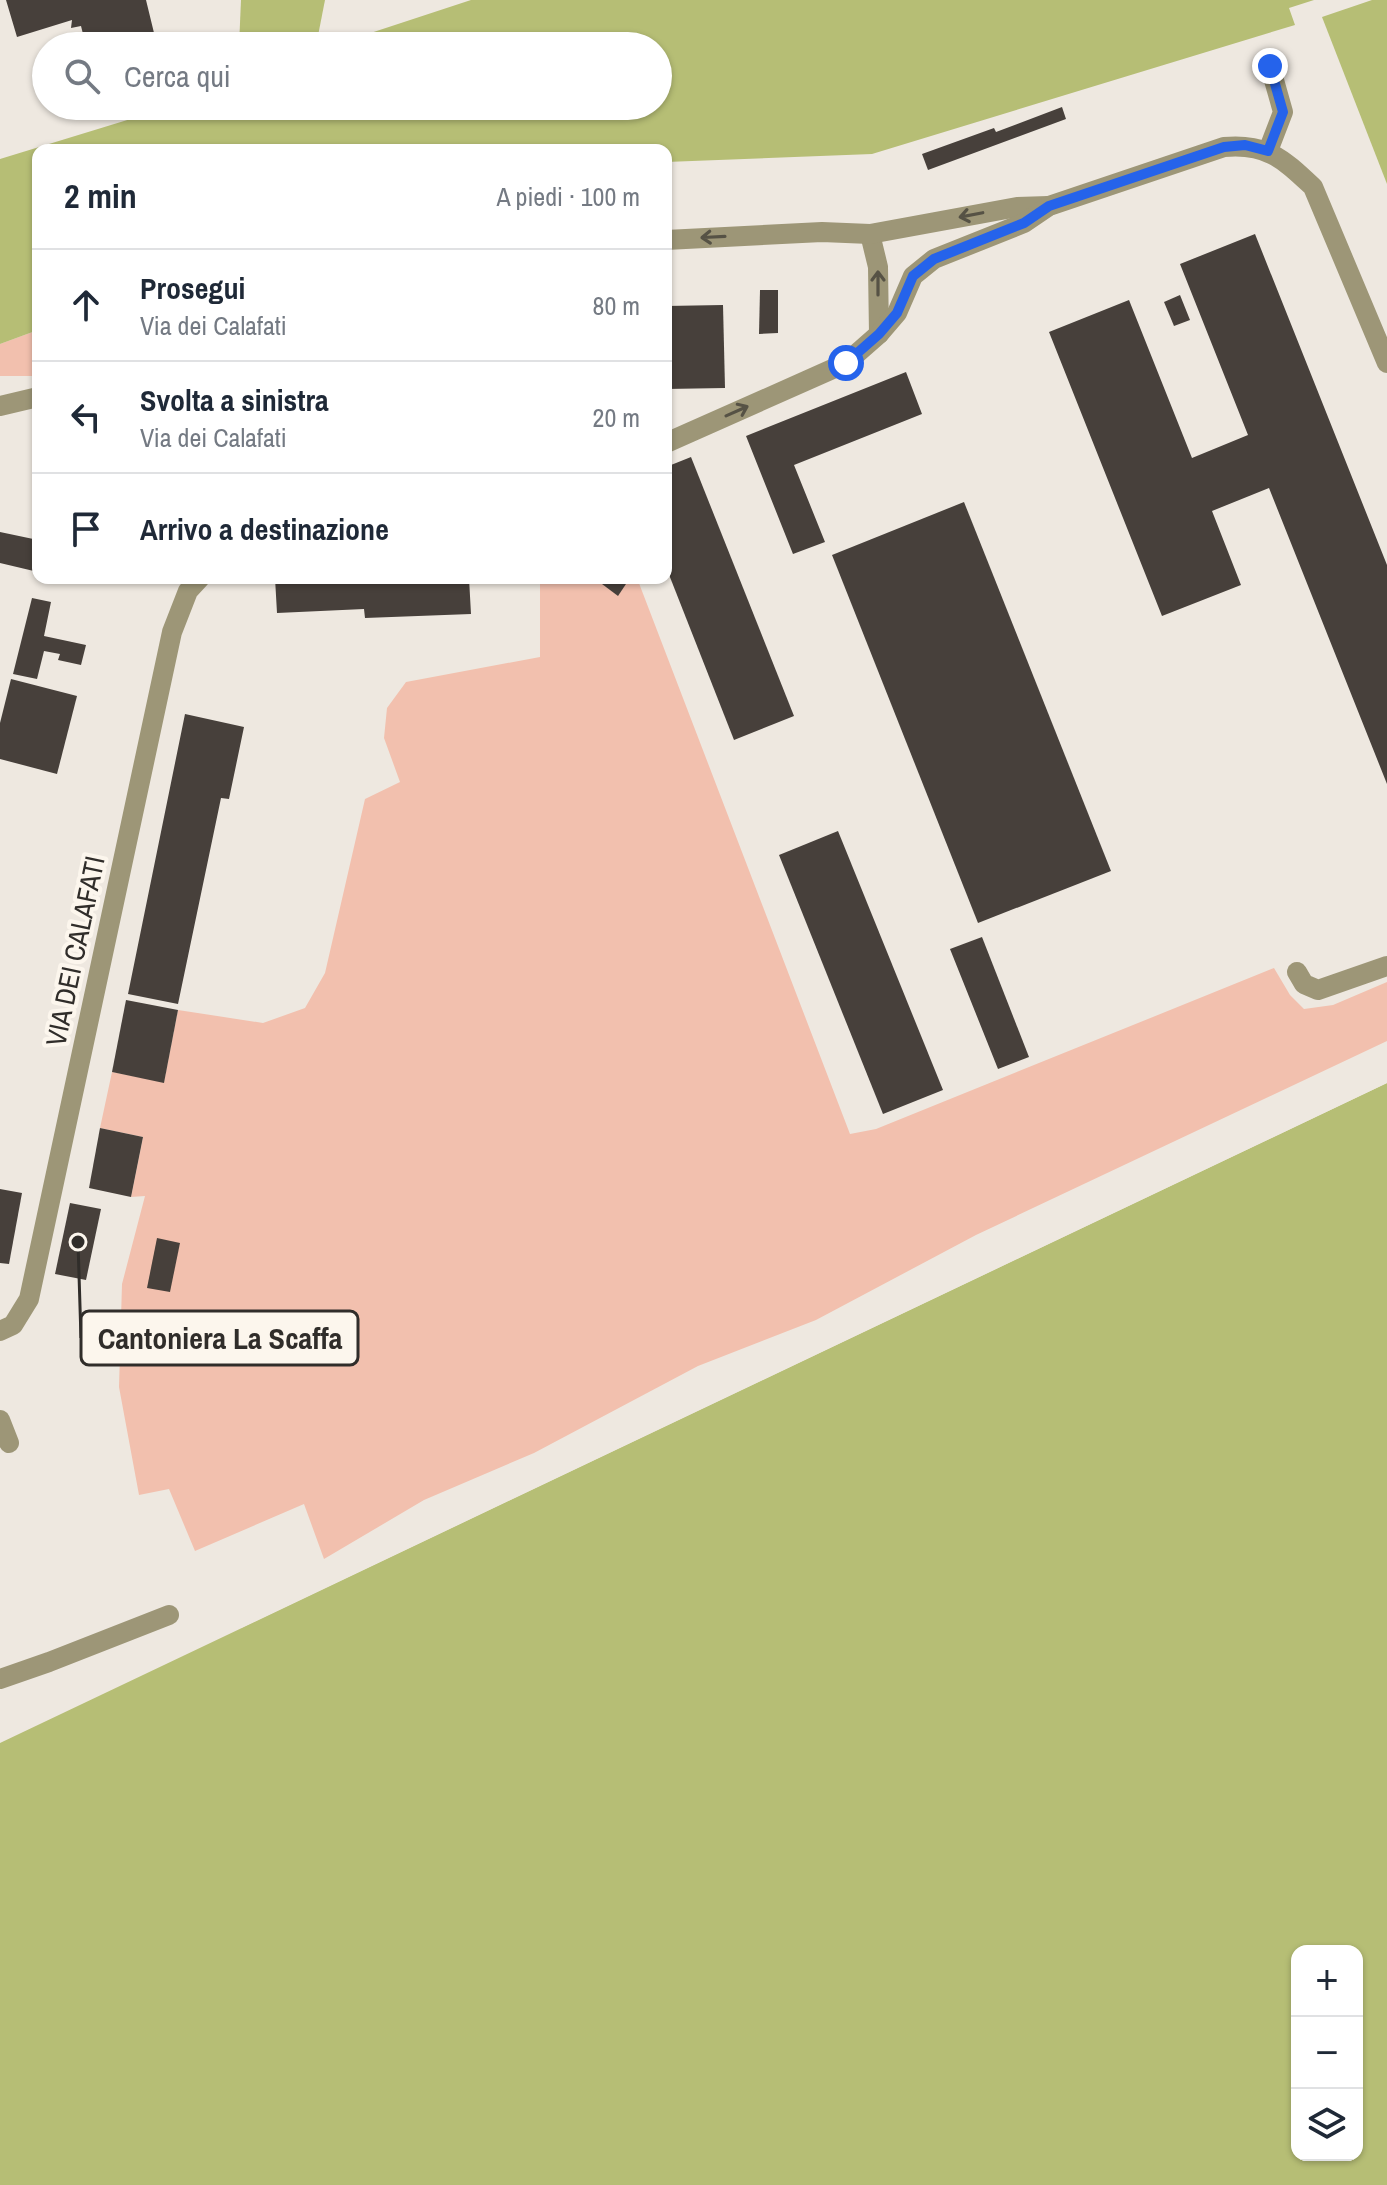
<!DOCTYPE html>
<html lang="it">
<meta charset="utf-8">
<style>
:root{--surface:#fff;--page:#f2f2f3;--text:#1f2937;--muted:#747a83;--line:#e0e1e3}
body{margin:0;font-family:"Archivo Narrow",sans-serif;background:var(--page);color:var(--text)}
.controls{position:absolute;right:24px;bottom:24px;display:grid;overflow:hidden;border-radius:16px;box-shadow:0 2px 6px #0004}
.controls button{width:72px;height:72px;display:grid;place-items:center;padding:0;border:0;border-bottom:2px solid var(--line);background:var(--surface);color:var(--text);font:40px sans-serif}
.stop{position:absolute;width:24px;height:24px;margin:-18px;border:6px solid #2563eb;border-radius:50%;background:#fff}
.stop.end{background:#2563eb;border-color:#fff;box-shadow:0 2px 8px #0008}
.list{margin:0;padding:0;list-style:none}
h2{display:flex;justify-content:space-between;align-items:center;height:104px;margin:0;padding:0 32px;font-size:34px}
h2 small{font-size:26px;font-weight:400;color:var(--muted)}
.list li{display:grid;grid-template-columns:52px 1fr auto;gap:24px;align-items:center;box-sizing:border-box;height:112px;padding:0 32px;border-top:2px solid var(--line)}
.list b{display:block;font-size:30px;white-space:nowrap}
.list p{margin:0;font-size:26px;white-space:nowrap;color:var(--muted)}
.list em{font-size:26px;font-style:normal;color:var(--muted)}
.icon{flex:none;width:44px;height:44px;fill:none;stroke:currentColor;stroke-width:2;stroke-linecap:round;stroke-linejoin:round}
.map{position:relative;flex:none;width:1387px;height:2185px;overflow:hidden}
.search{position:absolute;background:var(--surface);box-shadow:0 2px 6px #0004;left:32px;top:32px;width:640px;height:88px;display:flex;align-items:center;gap:20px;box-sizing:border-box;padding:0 28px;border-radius:44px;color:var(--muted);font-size:30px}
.panel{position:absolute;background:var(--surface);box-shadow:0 2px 6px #0004;left:32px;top:144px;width:640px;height:440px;border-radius:16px}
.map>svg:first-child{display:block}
.green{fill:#f2c0ae}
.water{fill:#b6be75;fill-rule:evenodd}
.pier{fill:#eee8e0}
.building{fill:#47403b}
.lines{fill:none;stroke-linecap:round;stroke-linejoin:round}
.lane{stroke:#9d9677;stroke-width:20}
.street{stroke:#9d9677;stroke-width:20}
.oneway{stroke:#565245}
.route{stroke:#2563eb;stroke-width:10}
.labels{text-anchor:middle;stroke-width:8;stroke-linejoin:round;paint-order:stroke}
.street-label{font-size:28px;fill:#302d2a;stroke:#fcf6ed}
.leader{fill:none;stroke:#302d2a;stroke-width:3}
.callout-dot{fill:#302d2a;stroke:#fcf6ed;stroke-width:3}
.callout{fill:#fcf6ed;stroke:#302d2a;stroke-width:3}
.callout-label{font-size:30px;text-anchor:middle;font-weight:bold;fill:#302d2a}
</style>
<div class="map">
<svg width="1387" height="2185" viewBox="0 0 1387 2185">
<rect width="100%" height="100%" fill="#eee8e0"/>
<!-- green -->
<g class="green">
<path d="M38 330V376H0V344Z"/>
<path d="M540 578H637L850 1134 876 1129 1274 968 1290 995 1304 1009 1333 1005 1387 982V1041L976 1235 816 1320 698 1366 534 1453 424 1500 324 1559 304 1504 195 1551 169 1489 139 1495 119 1387 122 1284 145 1196 131 1197 143 1137 100 1128 112 1072 164 1082 178 1010 263 1023 305 1008 325 973 365 799 400 782 384 738 387 708 406 682 540 657Z"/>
</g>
<!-- water -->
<g class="water">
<path d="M241 0H325L316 46H239Z"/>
<path d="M471 0H1314L1289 8 1295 25 872 154 666 162V150H38V330L0 344V159L173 106H658V46H331Z"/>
<path d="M1372 0H1387V184L1322 17Z"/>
<path d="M1387 1083V2185H0V1743ZM1357 1951V2155H1297V1951Z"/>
</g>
<!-- pier -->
<path class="pier" d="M1387 1079V1083L241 1628 242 1623Z"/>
<!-- building -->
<g class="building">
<path d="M6 0H146L155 37 116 46H86L81 26 71 28 72 20 17 37Z"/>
<path d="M1062 107 1066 119 928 170 922 154 994 128 996 132Z"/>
<path d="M1255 234 1387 565V784L1269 488 1212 511 1241 585 1162 616 1049 332 1129 300 1192 458 1248 435 1180 264Z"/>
<path d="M760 290H778V333L759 334Z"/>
<path d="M1180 295 1190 320 1174 326 1164 302Z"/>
<path d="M723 305 725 388 666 389V306Z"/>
<path d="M906 372 922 414 794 465 825 542 793 554 746 436Z"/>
<path d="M691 457 794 716 734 740 666 567V467Z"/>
<path d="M964 502 1111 871 978 923 832 555Z"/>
<path d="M0 532 38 540V572L0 563Z"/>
<path d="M275 578H469L471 614 365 618 364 609 277 613Z"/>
<path d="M594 578H618L626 584 618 596Z"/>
<path d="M32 598 51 602 44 636 86 645 81 665 58 660 60 654 44 651 37 679 13 674Z"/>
<path d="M11 679 77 696 57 774 0 759V723Z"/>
<path d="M185 714 244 727 229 799 221 798 178 1004 128 994Z"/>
<path d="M838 831 943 1090 883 1114 779 855Z"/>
<path d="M982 937 1029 1057 998 1069 950 949Z"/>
<path d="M126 1000 178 1010 164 1083 112 1072Z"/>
<path d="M100 1128 143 1137 131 1197 89 1188Z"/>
<path d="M0 1189 22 1193 9 1264 0 1263Z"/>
<path d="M70 1203 101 1209 86 1280 55 1274Z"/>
<path d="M157 1238 180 1243 170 1292 147 1288Z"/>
</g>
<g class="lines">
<!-- lane -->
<path class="lane" d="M1297 972 1304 984 1318 990 1387 966"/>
<!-- street -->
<g class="street">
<path d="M1268 151 1283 112 1270 66"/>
<path d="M870 234 878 267 879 334"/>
<path d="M666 240 822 232 870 234 1017 207 1049 206"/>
<path d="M0 406 38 397"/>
<path d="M666 443 846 363 879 334 897 313 913 276 934 259 1024 223 1049 206 1224 147C1267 143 1283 159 1313 187L1387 363"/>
<path d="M0 1331 13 1325 29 1299 172 632 188 591 200 578"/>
<path d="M0 1420 9 1443"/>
<path d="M0 1679 49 1662 169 1615"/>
</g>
</g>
<!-- one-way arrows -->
<defs><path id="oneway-shaft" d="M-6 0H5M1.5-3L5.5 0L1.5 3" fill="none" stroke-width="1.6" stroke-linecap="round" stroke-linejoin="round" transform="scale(2)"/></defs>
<g class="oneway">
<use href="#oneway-shaft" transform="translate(971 215) rotate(169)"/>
<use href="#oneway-shaft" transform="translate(713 237) rotate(177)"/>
<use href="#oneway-shaft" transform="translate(878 283) rotate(-90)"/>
<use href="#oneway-shaft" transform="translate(737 411) rotate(-24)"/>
</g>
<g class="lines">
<!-- route -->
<path class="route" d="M846 363 879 334 897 313 913 276 934 259 1024 223 1049 206 1224 147 1245 145 1268 151 1283 112 1270 66"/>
</g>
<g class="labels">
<!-- street labels -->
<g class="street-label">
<text transform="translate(75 951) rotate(-78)" y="10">VIA DEI CALAFATI</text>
</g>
</g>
<!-- callouts -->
<path class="leader" d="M78 1242L81 1338"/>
<circle class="callout-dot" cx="78" cy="1242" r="8"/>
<rect class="callout" x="81" y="1311" width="277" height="54" rx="8"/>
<g class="callout-label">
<text x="220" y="1349">Cantoniera La Scaffa</text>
</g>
</svg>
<div class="controls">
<button>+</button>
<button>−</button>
<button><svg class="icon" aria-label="layers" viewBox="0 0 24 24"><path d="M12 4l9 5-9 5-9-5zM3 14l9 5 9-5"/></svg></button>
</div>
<div class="stop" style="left:846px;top:363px"></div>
<div class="stop end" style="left:1270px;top:66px"></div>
<div class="search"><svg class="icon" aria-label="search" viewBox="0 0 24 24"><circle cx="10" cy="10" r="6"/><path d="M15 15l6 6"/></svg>Cerca qui</div>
<section class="panel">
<h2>2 min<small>A piedi · 100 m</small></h2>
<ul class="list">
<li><svg class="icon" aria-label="ahead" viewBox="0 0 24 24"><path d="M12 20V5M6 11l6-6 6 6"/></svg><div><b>Prosegui</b><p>Via dei Calafati</p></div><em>80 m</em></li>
<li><svg class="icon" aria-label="left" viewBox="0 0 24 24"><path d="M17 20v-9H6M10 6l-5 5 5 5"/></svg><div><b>Svolta a sinistra</b><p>Via dei Calafati</p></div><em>20 m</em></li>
<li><svg class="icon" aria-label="arrive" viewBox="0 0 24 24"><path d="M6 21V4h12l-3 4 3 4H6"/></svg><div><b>Arrivo a destinazione</b></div></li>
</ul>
</section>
</div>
